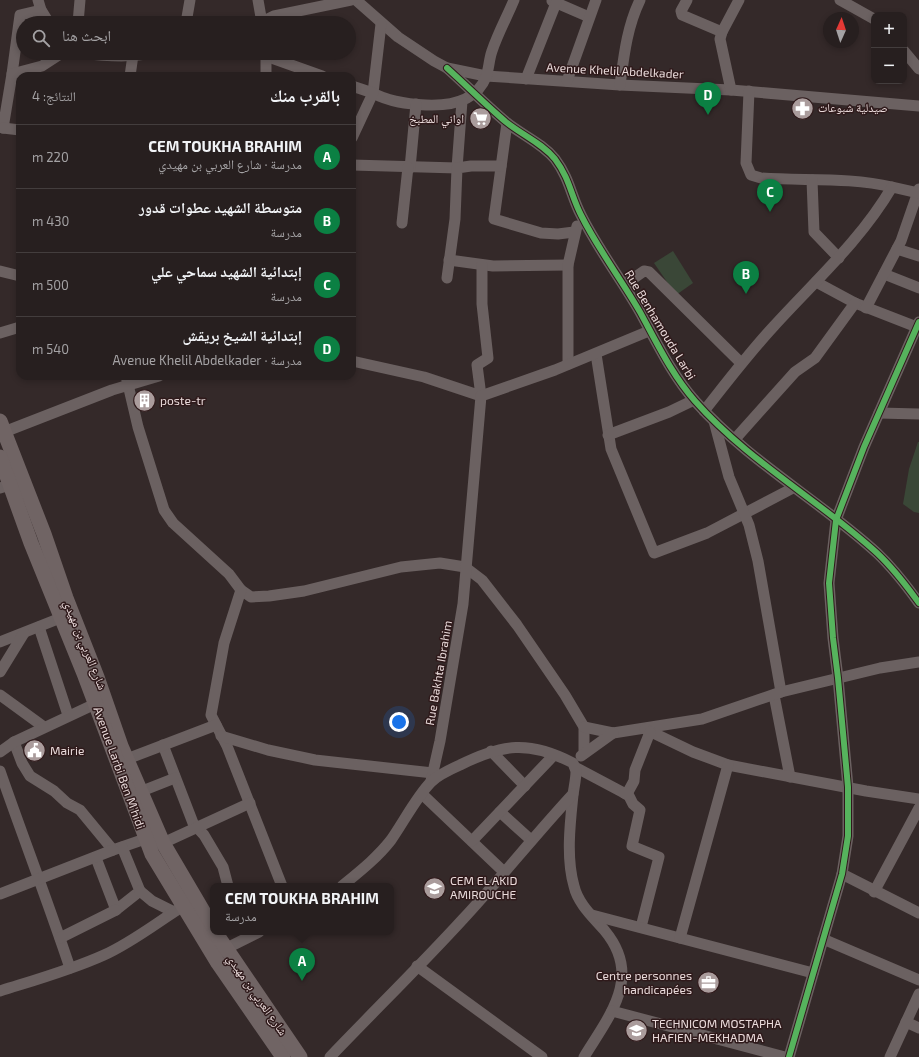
<!DOCTYPE html>
<html lang="ar">
<meta charset="utf-8">
<style>
:root{--surface:#271f1f;--page:#2f2728;--text:#f1f3f6;--muted:#a4a2a4;--line:#433d3d;--accent:#0b8043}
body{margin:0;font-family:"Exo 2","Noto Naskh Arabic",sans-serif;background:var(--page);color:var(--text);direction:rtl}
.controls{position:absolute;right:12px;top:12px;display:grid;overflow:hidden;border-radius:8px;box-shadow:0 2px 6px #0003}
.controls button{width:36px;height:36px;display:grid;place-items:center;padding:0;border:0;border-bottom:1px solid var(--line);background:var(--surface);color:var(--text);font:20px sans-serif}
.compass{position:absolute;left:823px;top:12px;width:36px;height:36px;border-radius:50%;background:var(--surface);box-shadow:0 2px 6px #0003;rotate:3deg}
.you{position:absolute;left:399px;top:722px;width:14px;height:14px;margin:-10px;border:3px solid #fff;border-radius:50%;background:#1a73e8;box-shadow:0 0 0 6px #1a73e833}
.badge{display:grid;place-items:center;width:26px;height:26px;border-radius:50%;background:var(--accent);color:#fff;font-size:13px;font-weight:700}
.pin{position:absolute;translate:-50% -33px;filter:drop-shadow(0 1px 2px #0008)}
.pin::after{content:'';position:absolute;top:21px;width:14px;height:12px;background:inherit;clip-path:polygon(0 0,100% 0,50% 100%)}
.popup{position:absolute;left:210px;top:883px;width:184px;height:52px;box-sizing:border-box;display:grid;place-content:center;border-radius:8px;background:var(--surface);filter:drop-shadow(0 1px 3px #0005);font-size:13px;white-space:nowrap;color:var(--muted)}
.popup b{font-size:15px;color:var(--text)}
.popup::after{content:'';position:absolute;left:50%;top:100%;margin-left:-8px;border:8px solid transparent;border-top-color:var(--surface)}
.list{margin:0;padding:0;list-style:none}
h2{display:flex;justify-content:space-between;align-items:center;height:52px;margin:0;padding:0 16px;font-size:17px}
h2 small{font-size:13px;font-weight:400;color:var(--muted)}
.list li{display:grid;grid-template-columns:26px 1fr auto;gap:12px;align-items:center;box-sizing:border-box;height:64px;padding:0 16px;border-top:1px solid var(--line)}
.list b{display:block;font-size:15px;white-space:nowrap}
.list p{margin:0;font-size:13px;white-space:nowrap;color:var(--muted)}
.list em{font-size:13px;font-style:normal;color:var(--muted)}
.icon{flex:none;width:22px;height:22px;fill:none;stroke:currentColor;stroke-width:2;stroke-linecap:round;stroke-linejoin:round}
.map{position:relative;flex:none;width:919px;height:1057px;overflow:hidden;direction:ltr}
.search{position:absolute;background:var(--surface);box-shadow:0 2px 6px #0003;left:16px;top:16px;width:340px;height:44px;display:flex;align-items:center;gap:10px;box-sizing:border-box;padding:0 14px;border-radius:22px;color:var(--muted);font-size:15px}
.panel{position:absolute;background:var(--surface);box-shadow:0 2px 6px #0003;left:16px;top:72px;width:340px;height:308px;border-radius:12px;direction:rtl}
.map>svg:first-child{display:block}
.green{fill:#3a4737}
.lines{fill:none;stroke-linecap:round;stroke-linejoin:round}
.minor{stroke:#6b6161;stroke-width:11}
.major{stroke:#706464;stroke-width:15}
.cycleway-casing{stroke:#2f1a1b;stroke-width:8}
.cycleway{stroke:#56b35d;stroke-width:6}
.labels{text-anchor:middle;stroke-width:3;stroke-linejoin:round;paint-order:stroke}
.street-label{font-size:12px;fill:#e9dada;stroke:#2f1a1b}
.poi-label{font-size:12px;fill:#e9dada;stroke:#2f1a1b;text-anchor:start}
</style>
<div class="map">
<svg width="919" height="1057" viewBox="0 0 919 1057">
<rect width="100%" height="100%" fill="#342929"/>
<!-- green -->
<g class="green">
<path d="M673 251 693 283 676 295 654 263Z"/>
<path d="M918 442H919V513L914 512 903 504 909 469Z"/>
</g>
<g class="lines">
<!-- minor -->
<g class="minor">
<path d="M38 0 41 10 49 23"/>
<path d="M258 0 262 23"/>
<path d="M356 0 398 37 434 61 447 68 486 76 620 85 731 90 919 106"/>
<path d="M687 0 681 11 682 15 722 32"/>
<path d="M840 0 874 19"/>
<path d="M552 1 589 17"/>
<path d="M78 23 80 0"/>
<path d="M186 23 190 0"/>
<path d="M260 23 274 16 351 0"/>
<path d="M381 24 373 93C389 102 408 104 426 105 450 106 476 102 486 77 489 69 489 59 492 51 498 33 507 17 514 0"/>
<path d="M904 51 919 69"/>
<path d="M81 53C104 56 130 58 153 53"/>
<path d="M266 56 322 76"/>
<path d="M447 68C467 86 486 105 506 122 522 135 542 143 555 159 570 179 571 196 581 215 598 249 621 279 640 312 657 343 672 375 695 401 748 461 819 500 877 553 893 568 906 585 919 603"/>
<path d="M12 74 20 15 41 10"/>
<path d="M130 76 133 55"/>
<path d="M266 76V53"/>
<path d="M526 79 556 3"/>
<path d="M567 81 596 0"/>
<path d="M620 85C624 55 627 27 640 0"/>
<path d="M352 86 373 93 352 138"/>
<path d="M731 90 720 39 722 32 739 0"/>
<path d="M749 91 746 163 751 175 761 178C805 181 850 177 892 187"/>
<path d="M507 123 494 219 541 233 558 234 574 232"/>
<path d="M0 127 3 128 12 74 42 66 62 53"/>
<path d="M3 128 20 130"/>
<path d="M352 165 457 168 462 101"/>
<path d="M410 168 416 104"/>
<path d="M812 180 814 232 839 258"/>
<path d="M402 223 408 167"/>
<path d="M897 249 919 256"/>
<path d="M449 260 493 266 568 265"/>
<path d="M0 271 20 276"/>
<path d="M884 274 919 288"/>
<path d="M447 278 455 219 457 168 471 166H501"/>
<path d="M816 282 855 303 919 328"/>
<path d="M624 285 644 271 649 272 741 363"/>
<path d="M866 308 901 241 919 189"/>
<path d="M0 333 20 327"/>
<path d="M596 354 611 449 654 553 707 533 793 488"/>
<path d="M352 361 424 377 481 396 477 365 488 358 482 304V265"/>
<path d="M568 364V265L577 226"/>
<path d="M126 376 138 427 164 510 173 523 229 574 241 590 251 597 269 596 304 591 401 567 440 563 465 567 482 580 517 625 565 695 584 727V753"/>
<path d="M704 411C727 382 749 353 774 326 815 281 861 240 892 187L918 193"/>
<path d="M879 413 919 414"/>
<path d="M714 421 729 477 749 525 758 561 781 692"/>
<path d="M4 432 112 390 159 376"/>
<path d="M608 435 669 412 694 400"/>
<path d="M735 439 795 372 815 358 855 303"/>
<path d="M0 488 10 485"/>
<path d="M241 590 224 643 211 715 227 746 282 886"/>
<path d="M39 627 68 715"/>
<path d="M0 642 68 615"/>
<path d="M0 672 24 633"/>
<path d="M0 695 44 727"/>
<path d="M774 695 790 777"/>
<path d="M584 727 613 733 702 719 781 692 880 668 919 662"/>
<path d="M645 729 693 752 728 765 866 791 919 799"/>
<path d="M221 736 268 750 315 760 433 773"/>
<path d="M14 742 22 763 30 776 54 791 67 803 80 810 113 850 145 839"/>
<path d="M163 745 193 823 204 835 223 867 228 886"/>
<path d="M491 751 525 786"/>
<path d="M0 752 14 742 95 704"/>
<path d="M581 756 613 733"/>
<path d="M127 759 216 725"/>
<path d="M575 767 624 793 628 792 634 781 635 770 650 732"/>
<path d="M0 771C23 837 48 902 70 968"/>
<path d="M431 781 440 741 463 604 481 396 555 370 649 331"/>
<path d="M142 791 175 778"/>
<path d="M624 793 629 796 633 804 640 810 632 846 659 857 641 927"/>
<path d="M422 794 504 872"/>
<path d="M500 812 531 840"/>
<path d="M472 841 554 755"/>
<path d="M163 843 250 803"/>
<path d="M96 858 116 910 140 891 122 847"/>
<path d="M842 874 919 913"/>
<path d="M342 886C359 872 377 858 391 840 403 823 417 796 431 782 438 775 451 769 460 765 502 744 529 740 573 763L576 771C576 779 574 787 573 795 570 824 566 858 574 886 578 904 594 918 605 931 643 977 609 1016 584 1057"/>
<path d="M140 891 152 901 172 911"/>
<path d="M874 892 919 808"/>
<path d="M0 894 113 850"/>
<path d="M592 915 813 973"/>
<path d="M60 938 116 910"/>
<path d="M680 938 728 765"/>
<path d="M823 939 919 980"/>
<path d="M221 951 259 932"/>
<path d="M417 966 542 1057"/>
<path d="M0 991C35 980 71 970 104 955 135 941 161 919 190 902"/>
<path d="M612 1011 785 1057"/>
<path d="M906 1022 919 1028"/>
<path d="M330 1057C374 1011 420 966 463 919 501 878 535 835 573 794"/>
<path d="M789 1057 842 874 848 836V787L838 678 833 638 829 583 836 520 864 447 919 322"/>
<path d="M890 1057 919 994"/>
</g>
<!-- major -->
<g class="major">
<path d="M0 421 44 534 66 598 97 677 121 746 163 843 213 928"/>
<path d="M0 457 31 543 85 676 152 854 218 963 283 1057"/>
<path d="M215 932 300 1057"/>
</g>
<defs>
<g id="cycleway">
<path d="M447 68C467 86 486 105 506 122 522 135 542 143 555 159 570 179 571 196 581 215 598 249 621 279 640 312 657 343 672 375 695 401 748 461 819 500 877 553 893 568 906 585 919 603"/>
<path d="M789 1057 842 874 848 836V787L838 678 833 638 829 583 836 520 864 447 919 322"/>
</g>
</defs>
<!-- cycleway casing -->
<use href="#cycleway" class="cycleway-casing"/>
<!-- cycleway -->
<use href="#cycleway" class="cycleway"/>
</g>
<!-- icons -->
<defs>
<symbol id="pharmacy-disc" viewBox="-11 -11 22 22"><circle r="9.5" fill="#aa9c9c" stroke="#2f1a1b"/><path d="M-2-6h4v4h4v4h-4v4h-4v-4h-4v-4h4Z" fill="#fff"/></symbol>
<symbol id="supermarket-disc" viewBox="-11 -11 22 22"><circle r="9.5" fill="#aa9c9c" stroke="#2f1a1b"/><path d="M-6-5.5h2.5l.6 2H6L4.5 2H-2.5L-4.4-4H-6ZM-1.5 3.2a1.3 1.3 0 1 0 .1 0ZM3 3.2a1.3 1.3 0 1 0 .1 0Z" fill="#fff"/></symbol>
<symbol id="building-disc" viewBox="-11 -11 22 22"><circle r="9.5" fill="#aa9c9c" stroke="#2f1a1b"/><path d="M-4-6H4V6H1V3H-1V6H-4ZM-2.5-4.3h1.7v1.8h-1.7ZM.8-4.3h1.7v1.8H.8ZM-2.5-1h1.7V.8h-1.7ZM.8-1h1.7V.8H.8Z" fill="#fff"/></symbol>
<symbol id="civic-disc" viewBox="-11 -11 22 22"><circle r="9.5" fill="#aa9c9c" stroke="#2f1a1b"/><path d="M-.6-6.5H3V-4.5H.6V-3L4-1V1h2V6H-6V1h2V-1L-.6-3ZM-1.2 2.5V6h2.4V2.5Z" fill="#fff"/></symbol>
<symbol id="school-disc" viewBox="-11 -11 22 22"><circle r="9.5" fill="#aa9c9c" stroke="#2f1a1b"/><path d="M0-5L7-2L0 1L-7-2ZM-4 1L0 2.5L4 1V4Q0 6-4 4Z" fill="#fff"/></symbol>
<symbol id="office-disc" viewBox="-11 -11 22 22"><circle r="9.5" fill="#aa9c9c" stroke="#2f1a1b"/><path d="M-6-3h4V-5.5h4V-3h4V5H-6ZM-1-4.5V-3h2v-1.5ZM-6 0V1H6V0Z" fill="#fff"/></symbol>
</defs>
<g fill-rule="evenodd">
<use href="#pharmacy-disc" x="790" y="96" width="25" height="25"/>
<use href="#supermarket-disc" x="468" y="106" width="25" height="25"/>
<use href="#building-disc" x="132" y="388" width="25" height="25"/>
<use href="#civic-disc" x="22" y="738" width="25" height="25"/>
<use href="#school-disc" x="422" y="876" width="25" height="25"/>
<use href="#office-disc" x="696" y="970" width="25" height="25"/>
<use href="#school-disc" x="624" y="1018" width="25" height="25"/>
</g>
<g class="labels">
<!-- street labels -->
<g class="street-label">
<text transform="translate(615 71) rotate(3)" y="4">Avenue Khelil Abdelkader</text>
<text transform="translate(660 325) rotate(59)" y="4">Rue Benhamouda Larbi</text>
<text transform="translate(85 645) rotate(68)" y="4">شارع العربي بن مهيدي</text>
<text transform="translate(439 673) rotate(-80)" y="4">Rue Bakhta Ibrahim</text>
<text transform="translate(119 768) rotate(70)" y="4">Avenue Larbi Ben M'hidi</text>
<text transform="translate(257 995) rotate(55)" y="4">شارع العربي بن مهيدي</text>
</g>
<!-- poi labels -->
<g class="poi-label">
<text x="818" y="112">صيدلية شبوعات</text>
<text x="464" y="123" text-anchor="end">اواني المطبخ</text>
<text x="160" y="405">poste-tr</text>
<text x="50" y="755">Mairie</text>
<text x="450" y="885">CEM EL AKID<tspan x="450" dy="14">AMIROUCHE</tspan></text>
<text x="692" y="980" text-anchor="end">Centre personnes<tspan x="692" dy="14">handicapées</tspan></text>
<text x="652" y="1028">TECHNICOM MOSTAPHA<tspan x="652" dy="14">HAFIEN-MEKHADMA</tspan></text>
</g>
</g>
</svg>
<div class="controls">
<button>+</button>
<button>−</button>
</div>
<svg class="compass" viewBox="-18 -18 36 36"><path d="M0-13l5 13h-10z" fill="#e53935"/><path d="M0 13l5-13h-10z" fill="#a4a2a4"/></svg>
<div class="you"></div>
<div class="pin badge" style="left:302px;top:981px">A</div>
<div class="popup"><b>CEM TOUKHA BRAHIM</b>مدرسة</div>
<div class="pin badge" style="left:746px;top:294px">B</div>
<div class="pin badge" style="left:770px;top:212px">C</div>
<div class="pin badge" style="left:708px;top:115px">D</div>
<div class="search"><svg class="icon" aria-label="search" viewBox="0 0 24 24"><circle cx="10" cy="10" r="6"/><path d="M15 15l6 6"/></svg>ابحث هنا</div>
<section class="panel">
<h2>بالقرب منك<small>النتائج: 4</small></h2>
<ul class="list">
<li><span class="badge">A</span><div><b>CEM TOUKHA BRAHIM</b><p>مدرسة · شارع العربي بن مهيدي</p></div><em>220 m</em></li>
<li><span class="badge">B</span><div><b>متوسطة الشهيد عطوات قدور</b><p>مدرسة</p></div><em>430 m</em></li>
<li><span class="badge">C</span><div><b>إبتدائية الشهيد سماحي علي</b><p>مدرسة</p></div><em>500 m</em></li>
<li><span class="badge">D</span><div><b>إبتدائية الشيخ بريقش</b><p>مدرسة · Avenue Khelil Abdelkader</p></div><em>540 m</em></li>
</ul>
</section>
</div>
